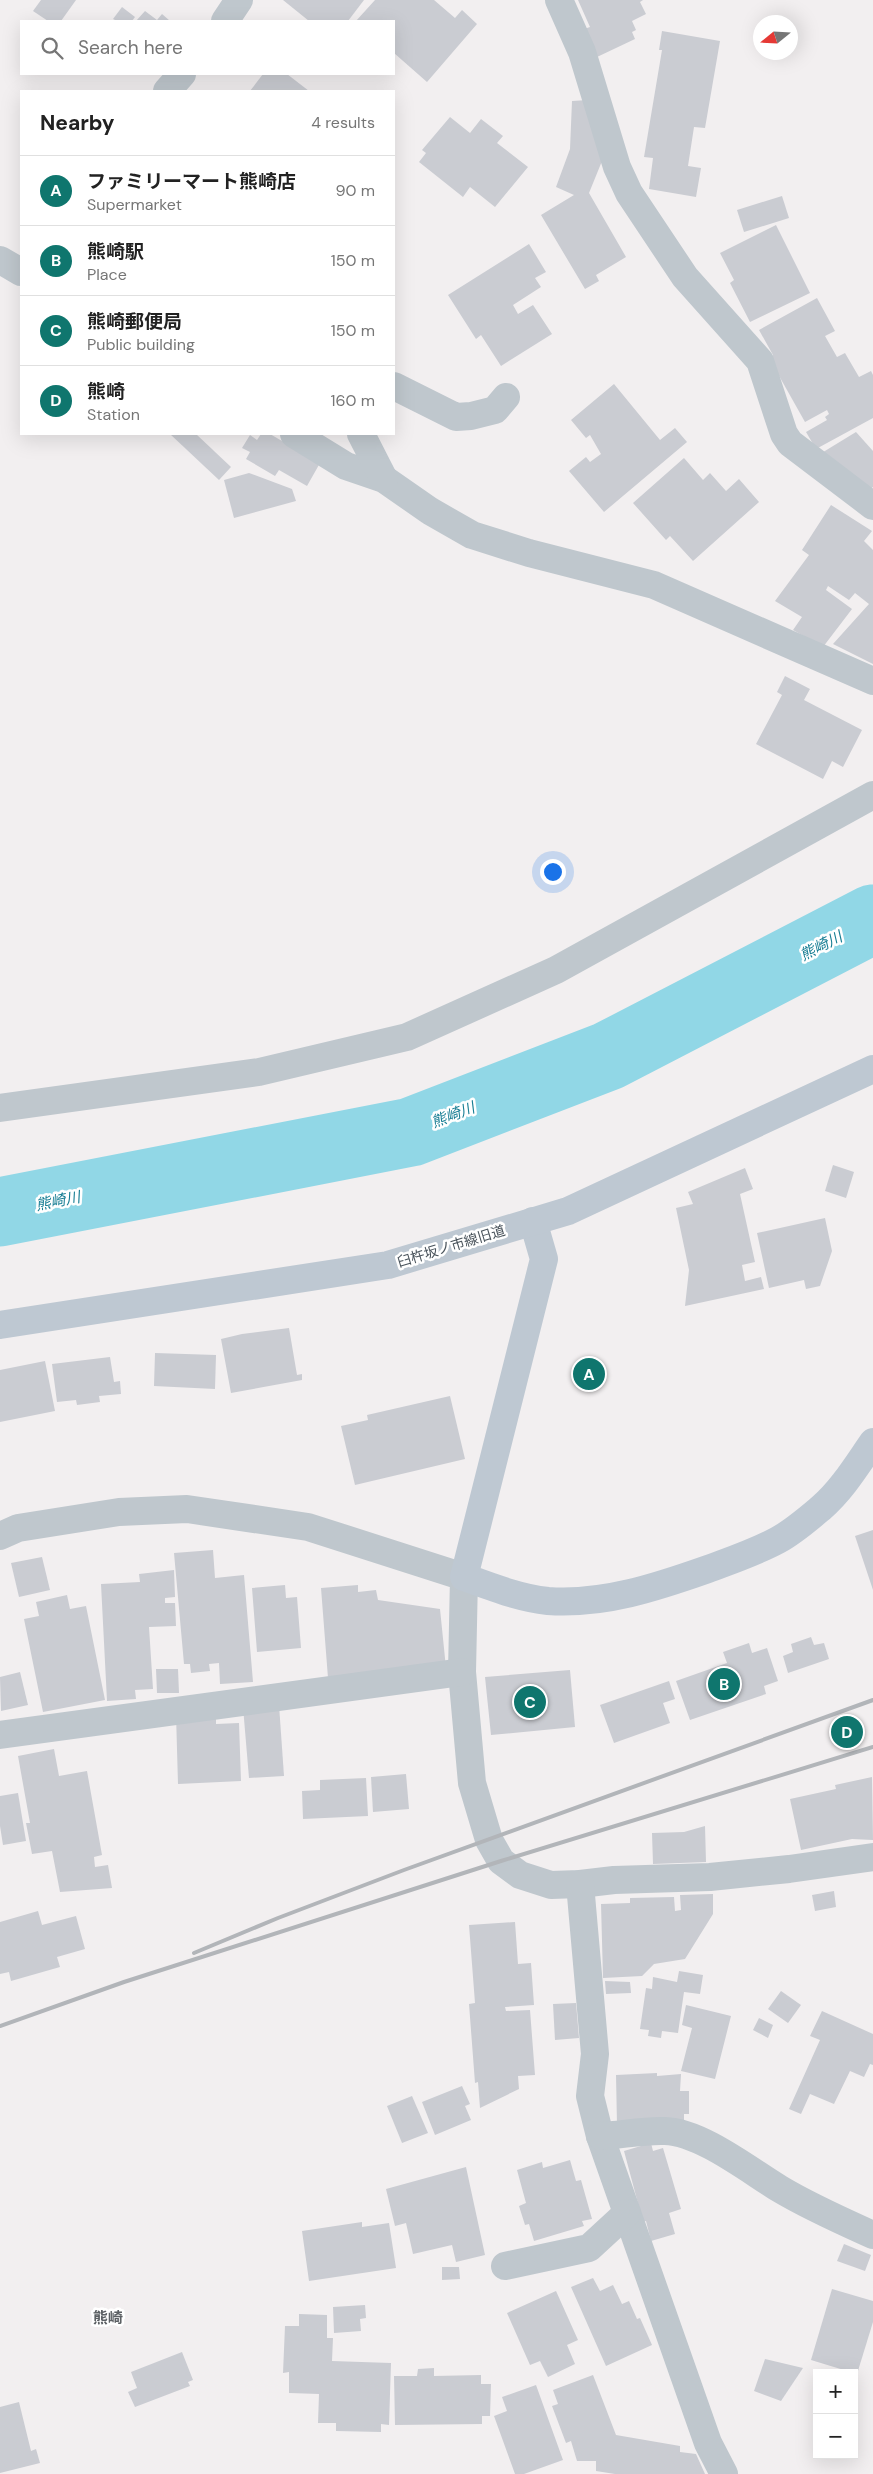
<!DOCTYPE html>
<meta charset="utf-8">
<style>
:root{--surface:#fff;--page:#f2f2f2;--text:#222;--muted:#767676;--line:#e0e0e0;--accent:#0f766e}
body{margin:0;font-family:"DM Sans","Noto Sans JP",sans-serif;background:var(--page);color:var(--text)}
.controls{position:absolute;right:15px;bottom:15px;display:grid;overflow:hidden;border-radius:0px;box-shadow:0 5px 20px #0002}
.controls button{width:45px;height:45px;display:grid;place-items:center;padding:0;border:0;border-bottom:1px solid var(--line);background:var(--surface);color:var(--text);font:25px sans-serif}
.compass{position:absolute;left:753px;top:15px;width:45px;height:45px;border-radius:50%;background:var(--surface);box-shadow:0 5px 20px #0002;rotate:252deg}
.you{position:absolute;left:552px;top:871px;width:18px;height:18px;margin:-12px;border:4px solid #fff;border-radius:50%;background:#1a73e8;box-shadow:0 0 0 8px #1a73e833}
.badge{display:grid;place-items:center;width:32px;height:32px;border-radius:50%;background:var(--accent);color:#fff;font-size:16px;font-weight:700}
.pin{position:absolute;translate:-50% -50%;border:2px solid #fff;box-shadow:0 1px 5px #0006}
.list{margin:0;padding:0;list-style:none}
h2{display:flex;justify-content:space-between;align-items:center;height:65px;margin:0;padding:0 20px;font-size:21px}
h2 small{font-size:16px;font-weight:400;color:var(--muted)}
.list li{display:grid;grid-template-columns:32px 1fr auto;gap:15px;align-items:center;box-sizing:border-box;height:70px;padding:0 20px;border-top:1px solid var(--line)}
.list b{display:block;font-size:19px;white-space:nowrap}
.list p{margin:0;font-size:16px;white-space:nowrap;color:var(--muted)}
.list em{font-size:16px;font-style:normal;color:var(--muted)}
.icon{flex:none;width:28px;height:28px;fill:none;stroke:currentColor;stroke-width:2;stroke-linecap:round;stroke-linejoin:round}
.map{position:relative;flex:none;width:873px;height:2474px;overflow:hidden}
.search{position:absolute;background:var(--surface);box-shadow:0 5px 20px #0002;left:20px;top:20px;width:375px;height:55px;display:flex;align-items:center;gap:12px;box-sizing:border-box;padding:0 18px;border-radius:0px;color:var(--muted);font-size:19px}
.panel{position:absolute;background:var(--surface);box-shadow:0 5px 20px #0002;left:20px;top:90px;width:375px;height:345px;border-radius:0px}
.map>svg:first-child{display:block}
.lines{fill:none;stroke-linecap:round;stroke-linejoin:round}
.river{stroke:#91d7e6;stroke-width:69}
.building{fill:#caccd2}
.street{stroke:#bfc7cd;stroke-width:28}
.secondary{stroke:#bec8d2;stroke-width:28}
.rail{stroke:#b2b5b9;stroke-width:4}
.labels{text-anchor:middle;stroke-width:5;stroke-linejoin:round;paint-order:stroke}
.street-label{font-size:14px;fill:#49535b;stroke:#fff}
.water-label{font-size:15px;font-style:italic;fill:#167d93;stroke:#fff}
.neighbourhood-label{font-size:15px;font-weight:bold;fill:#5c6064;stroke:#fff}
</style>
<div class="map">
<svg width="873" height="2474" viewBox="0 0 873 2474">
<rect width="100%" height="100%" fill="#f2eff0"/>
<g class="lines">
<!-- river -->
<path class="river" d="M0 1212 411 1132 608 1056 873 919"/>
</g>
<!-- building -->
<g class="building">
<path d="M41 0H76L61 21H48L33 11Z"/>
<path d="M283 0H364L348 21H309Z"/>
<path d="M375 0H434L455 18 462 10 477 24 427 82 394 53V21H356Z"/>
<path d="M578 0H643L640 2 646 14 632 21 636 30 632 32 635 39 597 57 584 29 590 27Z"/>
<path d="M122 7 135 17 132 21H117L113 19Z"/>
<path d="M145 11 157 20 162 14 170 21H136Z"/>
<path d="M662 31 720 41 705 128 694 127 688 166 701 168 696 197 649 189 653 158 644 157 662 50H659Z"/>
<path d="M263 74H287L309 91H250Z"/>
<path d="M588 100 602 161 589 193 626 257 596 275 599 281 585 289 541 215 574 195 556 187 570 149 572 101Z"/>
<path d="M450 117 470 133 481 119 503 136 497 143 528 167 495 207 470 187 463 197 419 162 426 153 422 150Z"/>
<path d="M782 196 789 218 744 232 737 210Z"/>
<path d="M776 225 810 293 750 322 730 283 734 280 720 253Z"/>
<path d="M529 244 546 272 535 278 541 287 513 305 518 314 533 305 552 334 501 366 481 335 476 339 448 295Z"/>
<path d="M817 298 835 331 825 336 837 357 845 353 859 377 871 371 873 375V418L816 449 806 432 827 420 825 417 829 414 827 410 805 422 769 358 773 355 759 330Z"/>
<path d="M614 384 660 440 675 428 687 442 604 512 569 471 586 457 590 462 601 454 590 435 586 438 571 420Z"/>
<path d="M856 432 873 451V487L867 491 820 454Z"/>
<path d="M170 434H196L231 467 219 480Z"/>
<path d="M261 434H270L320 463 307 486 279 470 275 476 246 459 250 452 242 448 250 435 257 440Z"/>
<path d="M684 458 703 480 710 473 726 491 739 479 759 502 693 561 670 536 666 540 633 503Z"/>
<path d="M249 473 292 489 296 501 234 518 224 480Z"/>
<path d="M831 505 872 531 864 541 873 550V664L833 644 869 604 855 593 849 600 828 586 826 590 852 609 823 647 793 630 802 617 775 601 809 555 802 550Z"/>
<path d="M785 676 810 689 804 700 862 730 843 767 832 761 823 779 756 744 782 695 777 692Z"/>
<path d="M833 1165 854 1172 846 1198 825 1191Z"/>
<path d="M745 1168 753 1189 740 1194 755 1262 742 1265 745 1281 761 1277 764 1289 685 1306 689 1270 676 1208 693 1204 688 1192Z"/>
<path d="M825 1218 832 1251 820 1286 806 1289 804 1280 769 1288 757 1233Z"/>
<path d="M289 1328 297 1375 302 1374V1380L231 1393 221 1339 242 1334Z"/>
<path d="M155 1353 216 1355 215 1389 154 1386Z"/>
<path d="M110 1357 114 1382 120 1381 121 1394 99 1396 100 1402 77 1405 76 1400 57 1402 52 1364Z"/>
<path d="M45 1361 55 1411 0 1422V1370Z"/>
<path d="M450 1396 465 1459 355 1485 341 1426 368 1420 367 1415Z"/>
<path d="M873 1530V1590L855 1536Z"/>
<path d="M213 1550 215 1578 244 1575 253 1682 220 1684 219 1663 209 1664 210 1671 191 1673 190 1664H184L174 1553Z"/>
<path d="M42 1557 50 1590 19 1597 11 1563Z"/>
<path d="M174 1570 175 1597 165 1598V1603H175L176 1626 149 1627 153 1689 135 1690 136 1699 107 1701 101 1584 140 1582 139 1574Z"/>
<path d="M285 1585 286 1598 297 1597 301 1648 257 1652 252 1588Z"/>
<path d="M358 1585V1592L376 1590 378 1600 440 1609 446 1668 328 1678 321 1588Z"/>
<path d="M67 1595 70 1609 86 1606 105 1700 43 1712 24 1619 39 1616 36 1602Z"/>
<path d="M811 1637 814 1645 824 1643 829 1659 788 1673 783 1656 793 1652 791 1644Z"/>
<path d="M749 1643 752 1653 767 1648 778 1681 764 1686 766 1694 690 1720 676 1681 727 1663 723 1652Z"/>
<path d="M156 1669H178L179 1693H157Z"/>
<path d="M570 1670 575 1727 491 1735 485 1677Z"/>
<path d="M20 1672 28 1705 1 1711 0 1677Z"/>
<path d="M669 1681 675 1699 663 1703 670 1723 614 1743 600 1705Z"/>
<path d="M279 1705 284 1776 249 1778 243 1707Z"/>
<path d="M216 1712V1724L239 1723 241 1781 178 1784 176 1714Z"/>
<path d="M54 1749 59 1776 87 1771 102 1855 94 1857 95 1867 108 1865 112 1888 60 1892 52 1851 32 1854 26 1823H30L18 1756Z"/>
<path d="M406 1774 409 1809 373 1812 371 1777Z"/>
<path d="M872 1777 873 1840 852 1839 801 1850 790 1799 836 1789 835 1785Z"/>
<path d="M366 1778 368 1816 303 1819 302 1791 320 1790V1780Z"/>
<path d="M18 1793 26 1841 3 1845 0 1826V1796Z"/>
<path d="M705 1826 706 1862 653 1864 652 1833 684 1832Z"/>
<path d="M834 1891 836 1907 815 1911 812 1895Z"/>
<path d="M713 1894V1914L685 1959 654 1964 642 1976 603 1978 601 1904 630 1903V1898L674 1897 675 1911 681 1910 680 1895Z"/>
<path d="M38 1911 42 1925 76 1916 85 1949 57 1957 60 1967 11 1981 9 1972 0 1974V1922Z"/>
<path d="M515 1922 518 1964 531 1963 534 2005 505 2007 506 2011 530 2010 535 2075 518 2076 519 2089 480 2108 478 2082 475 2083 469 2004 475 2003 469 1925Z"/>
<path d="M679 1971 703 1975 700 1994 684 1992 678 2033 662 2031 661 2038 648 2036 649 2030 640 2029 646 1988 652 1989 653 1977 677 1982Z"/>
<path d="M605 1981 630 1982 631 1993 606 1994Z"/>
<path d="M781 1991 801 2005 788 2023 768 2009Z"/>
<path d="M576 2003 579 2038 555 2040 553 2004Z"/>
<path d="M686 2005 731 2016 715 2079 681 2071 692 2028 682 2025Z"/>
<path d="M822 2011 873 2034V2065L870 2064 864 2077 850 2071 834 2104 810 2094 801 2114 789 2109 820 2040 810 2036Z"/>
<path d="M759 2018 773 2025 768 2038 753 2030Z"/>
<path d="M657 2073V2076L681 2074 680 2091H689V2114H684V2122L617 2125 616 2075Z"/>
<path d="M462 2086 470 2104 465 2106 471 2120 435 2135 422 2102Z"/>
<path d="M412 2096 428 2133 402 2143 387 2106Z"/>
<path d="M651 2143 653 2151 663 2148 681 2209 669 2213 675 2234 651 2241 646 2221 643 2222 624 2151Z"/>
<path d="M570 2160 576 2181 581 2180 592 2219 582 2221 584 2226 534 2241 529 2224 525 2225 519 2206 526 2203 517 2170 542 2162 543 2168Z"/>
<path d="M466 2167 485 2255 456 2262 452 2245 413 2254 406 2223 395 2226 386 2189Z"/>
<path d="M362 2222V2227L389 2223 396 2268 309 2281 302 2231Z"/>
<path d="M844 2244 871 2255 865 2271 837 2261Z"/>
<path d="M442 2267H459L460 2279 442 2280Z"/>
<path d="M593 2278 600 2291 613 2285 622 2304 629 2301 637 2319 640 2318 652 2345 606 2366 571 2287Z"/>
<path d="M832 2289 873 2301V2322L857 2374 811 2360Z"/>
<path d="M556 2291 578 2340 567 2345 575 2364 548 2377 540 2361 530 2365 507 2313Z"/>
<path d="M365 2305 366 2318 360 2319 361 2331 334 2333 333 2307Z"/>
<path d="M299 2314 327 2315V2338H333L332 2361 391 2363 389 2425 381 2424V2432L336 2431V2423H318L319 2394 289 2393V2372L283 2373 285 2326H299Z"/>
<path d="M182 2352 193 2380 188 2382 190 2386 135 2407 128 2392 137 2388 131 2372Z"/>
<path d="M765 2359 803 2368 781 2401 754 2391Z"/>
<path d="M434 2368V2376L481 2375V2384H491L490 2416H482V2424L395 2425 394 2376H417L418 2369Z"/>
<path d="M593 2375 616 2435 680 2446V2452L696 2454 705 2474H615L596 2471V2461H577L571 2441 566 2443 552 2406 558 2404 553 2390Z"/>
<path d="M536 2385 563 2460 524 2474H515L494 2416 507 2411 502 2397Z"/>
<path d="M19 2402 31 2451 36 2449 40 2463 0 2473V2407Z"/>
</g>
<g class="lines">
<!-- street -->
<g class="street">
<path d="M559 0 582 52 617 167 629 193 685 277 760 361 784 434 790 443 873 506"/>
<path d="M225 21 239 0"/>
<path d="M167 91 182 74"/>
<path d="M0 260 21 272"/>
<path d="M394 386 456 417 471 416 495 410 506 397"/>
<path d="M294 434 346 466 384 479 430 511 472 535 529 553 654 585 873 681"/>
<path d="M361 434 384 479"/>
<path d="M0 1108 259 1072 407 1037 556 970 873 795"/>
<path d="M0 1536 18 1528 119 1512 187 1509 308 1527 464 1577 462 1672 472 1783 489 1840 501 1861 520 1875 551 1885 580 1884 614 1880 710 1877 789 1869 873 1857"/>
<path d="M0 1735 462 1672"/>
<path d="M580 1884 595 2054 590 2096 600 2136 708 2443 724 2474"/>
<path d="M600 2136C621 2135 644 2130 665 2131 701 2132 750 2171 780 2189 810 2207 842 2221 873 2235"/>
<path d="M505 2266 589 2248 627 2213"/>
</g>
<!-- secondary -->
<g class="secondary">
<path d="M533 1221 544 1259 464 1577C491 1587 520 1598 548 1601 603 1605 657 1587 708 1569 732 1560 756 1552 778 1540 793 1532 808 1519 821 1508 842 1490 857 1465 873 1442"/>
<path d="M0 1325 388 1265 568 1211 873 1069"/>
</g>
<!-- rail -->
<g class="rail">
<path d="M194 1953 278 1918 404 1870 873 1700"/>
<path d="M0 2026 124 1982 501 1861 873 1747"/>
</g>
</g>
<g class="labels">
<!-- street labels -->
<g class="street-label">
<text transform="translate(451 1246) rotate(-17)" y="5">臼杵坂ノ市線旧道</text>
</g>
<!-- water labels -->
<g class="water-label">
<text transform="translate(821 946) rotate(-27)" y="5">熊崎川</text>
<text transform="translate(453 1115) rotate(-21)" y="5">熊崎川</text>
<text transform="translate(58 1201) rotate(-11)" y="5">熊崎川</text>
</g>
<!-- neighbourhood labels -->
<g class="neighbourhood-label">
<text x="108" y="2323">熊崎</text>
</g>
</g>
</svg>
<div class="controls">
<button>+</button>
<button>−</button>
</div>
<svg class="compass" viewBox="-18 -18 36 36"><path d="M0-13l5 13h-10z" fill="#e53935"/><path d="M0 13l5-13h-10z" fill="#767676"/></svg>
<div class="you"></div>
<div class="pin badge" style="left:589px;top:1374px">A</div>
<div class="pin badge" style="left:724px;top:1684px">B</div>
<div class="pin badge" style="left:530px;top:1702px">C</div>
<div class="pin badge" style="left:847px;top:1732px">D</div>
<div class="search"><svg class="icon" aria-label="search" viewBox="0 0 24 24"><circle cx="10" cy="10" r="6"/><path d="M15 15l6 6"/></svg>Search here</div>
<section class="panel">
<h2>Nearby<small>4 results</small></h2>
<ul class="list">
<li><span class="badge">A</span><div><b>ファミリーマート熊崎店</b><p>Supermarket</p></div><em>90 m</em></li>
<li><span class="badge">B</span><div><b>熊崎駅</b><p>Place</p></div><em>150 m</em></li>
<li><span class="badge">C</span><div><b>熊崎郵便局</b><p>Public building</p></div><em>150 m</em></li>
<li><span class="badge">D</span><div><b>熊崎</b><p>Station</p></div><em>160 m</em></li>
</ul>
</section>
</div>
